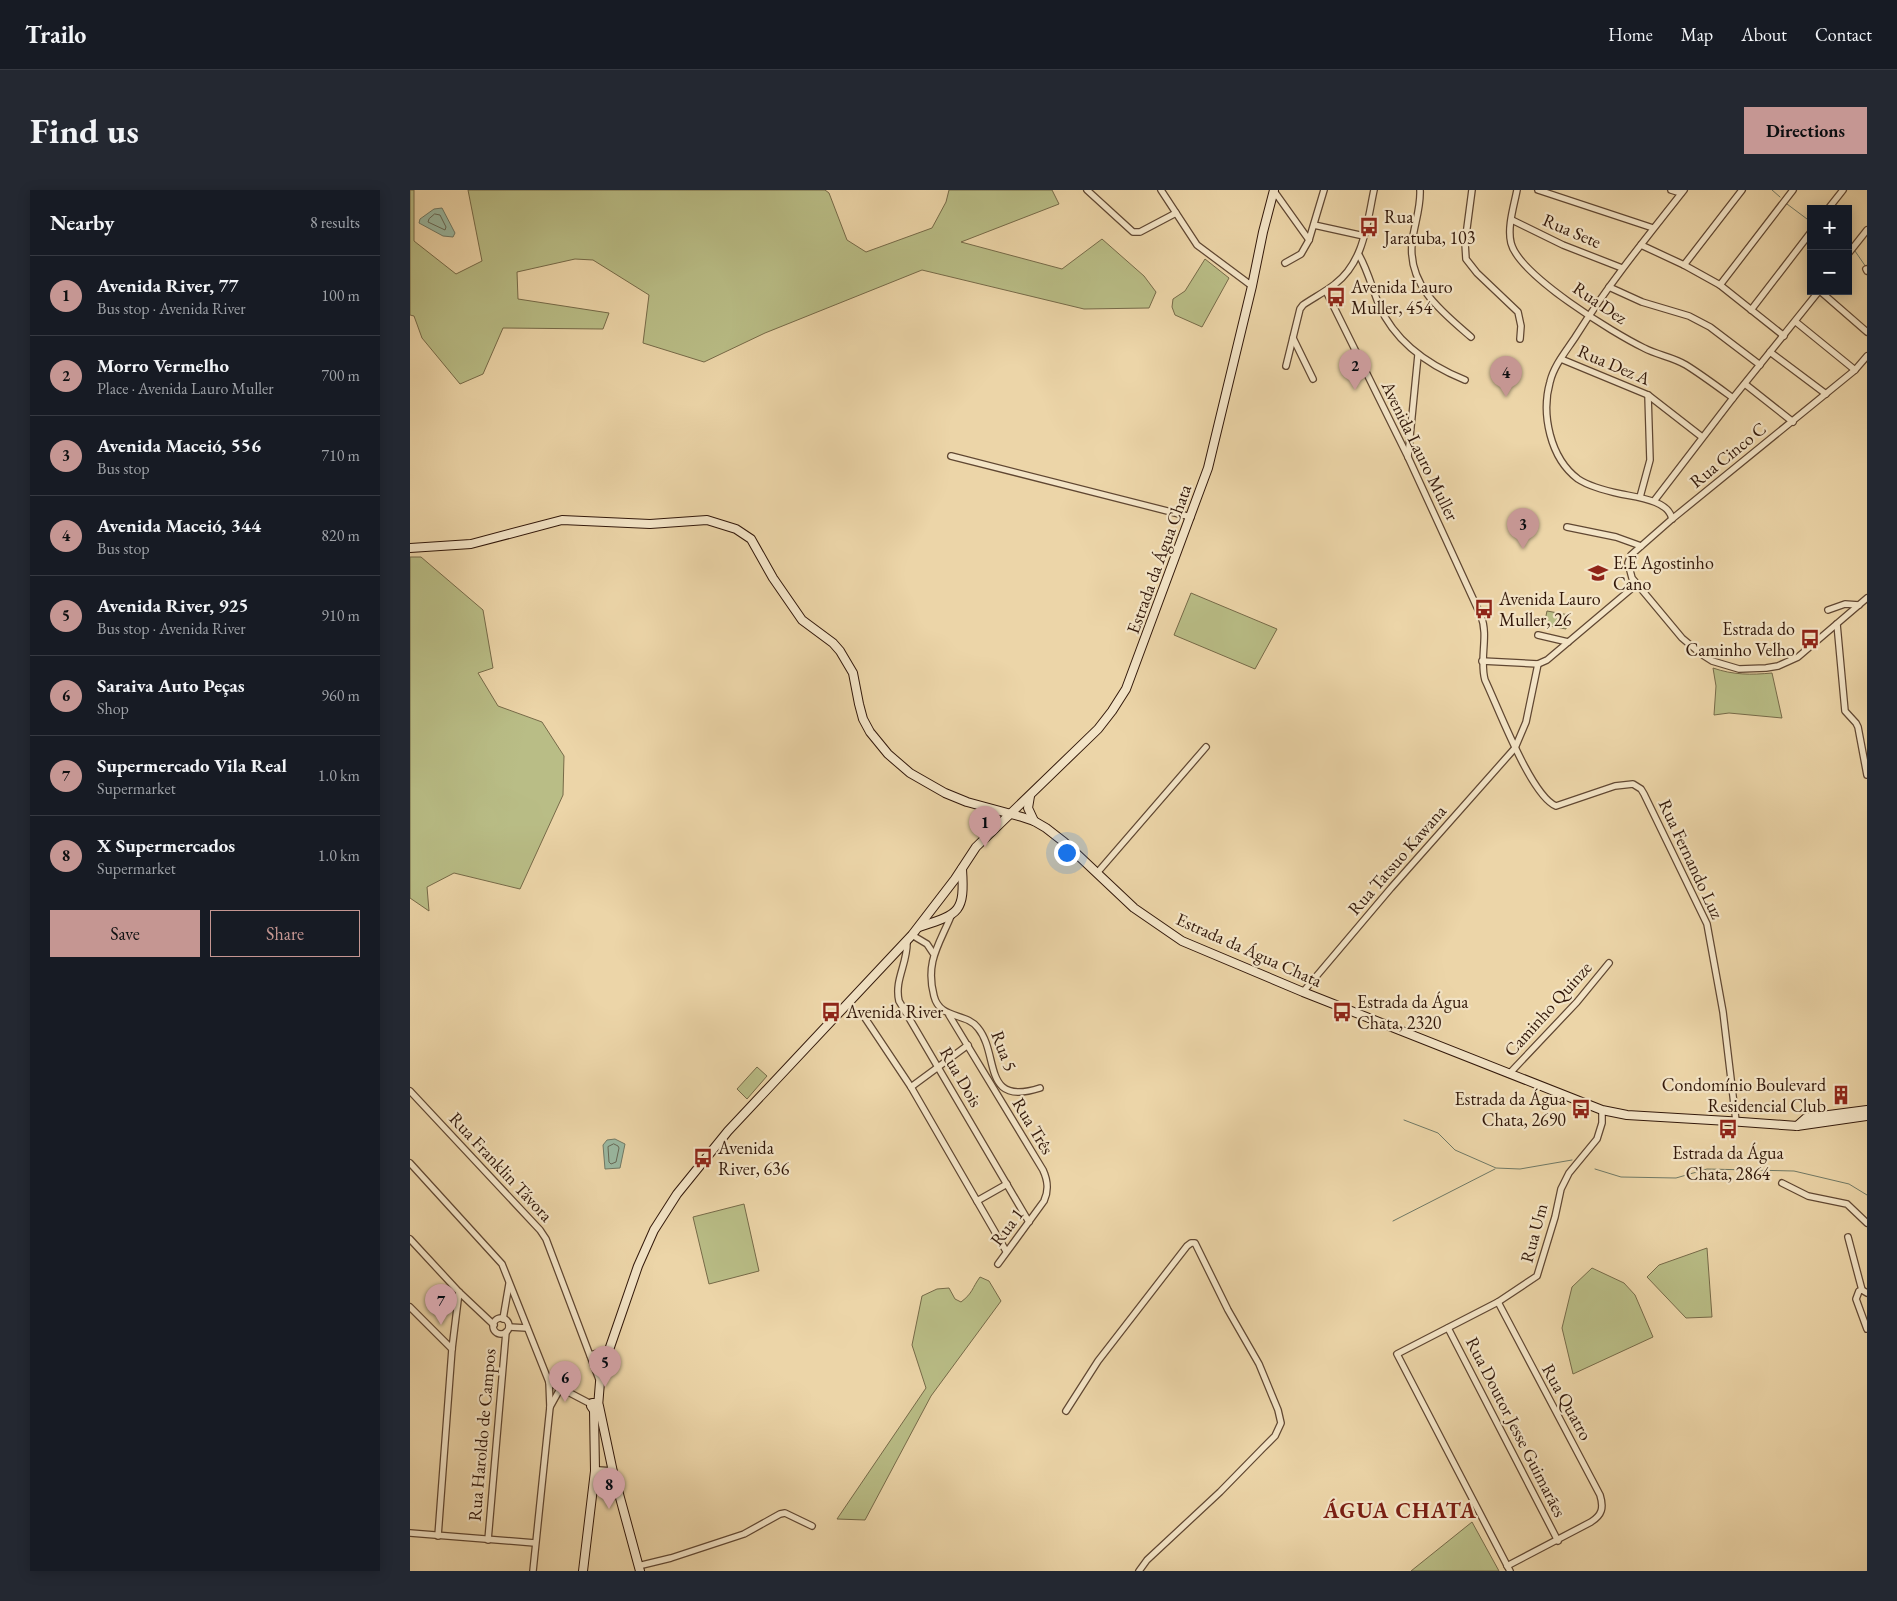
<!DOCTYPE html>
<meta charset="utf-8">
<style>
:root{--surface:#171b24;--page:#242831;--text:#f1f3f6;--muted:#9ea1a6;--line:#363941;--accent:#c59692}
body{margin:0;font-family:"EB Garamond",serif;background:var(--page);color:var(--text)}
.controls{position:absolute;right:15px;top:15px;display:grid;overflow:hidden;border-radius:0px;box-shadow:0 2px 12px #0003}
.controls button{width:45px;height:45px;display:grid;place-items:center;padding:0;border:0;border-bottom:1px solid var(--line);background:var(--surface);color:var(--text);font:25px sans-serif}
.you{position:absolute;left:656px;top:662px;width:18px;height:18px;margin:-12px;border:4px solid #fff;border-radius:50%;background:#1a73e8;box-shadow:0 0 0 8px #1a73e833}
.badge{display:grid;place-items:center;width:32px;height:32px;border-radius:50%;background:var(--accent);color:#111;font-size:16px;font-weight:700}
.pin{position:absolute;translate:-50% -41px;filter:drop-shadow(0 1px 2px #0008)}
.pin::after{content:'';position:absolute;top:26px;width:18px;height:15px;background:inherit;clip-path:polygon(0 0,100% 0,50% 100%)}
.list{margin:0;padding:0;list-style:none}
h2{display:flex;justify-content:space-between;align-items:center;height:65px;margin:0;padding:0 20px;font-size:21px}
h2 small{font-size:16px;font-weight:400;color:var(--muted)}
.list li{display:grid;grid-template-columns:32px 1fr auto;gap:15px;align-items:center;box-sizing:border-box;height:80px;padding:0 20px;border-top:1px solid var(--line)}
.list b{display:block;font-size:19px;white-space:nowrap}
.list p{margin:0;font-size:16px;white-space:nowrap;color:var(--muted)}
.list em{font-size:16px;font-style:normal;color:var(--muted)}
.actions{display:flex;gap:10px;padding:15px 20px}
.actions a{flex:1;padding:11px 0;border:1px solid var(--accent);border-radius:0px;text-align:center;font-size:18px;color:var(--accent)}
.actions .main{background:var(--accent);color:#111}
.map{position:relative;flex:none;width:1457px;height:1381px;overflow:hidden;border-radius:0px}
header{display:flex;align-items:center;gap:30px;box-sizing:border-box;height:70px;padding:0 25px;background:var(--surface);border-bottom:1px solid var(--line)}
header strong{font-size:24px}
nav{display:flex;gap:28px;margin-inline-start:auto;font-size:18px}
.intro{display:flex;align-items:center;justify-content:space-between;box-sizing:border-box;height:120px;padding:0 30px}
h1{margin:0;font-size:35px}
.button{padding:12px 22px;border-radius:0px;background:var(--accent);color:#111;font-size:18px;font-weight:700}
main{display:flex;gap:30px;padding:0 30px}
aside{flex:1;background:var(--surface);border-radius:0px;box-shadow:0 2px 12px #0003}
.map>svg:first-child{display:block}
.green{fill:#b9bd86;stroke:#766a48}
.water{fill:#9ab9a2;stroke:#707965}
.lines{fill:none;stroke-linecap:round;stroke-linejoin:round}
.shore{stroke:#666856;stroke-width:1}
.stream{stroke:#707965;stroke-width:1}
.street-casing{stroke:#604732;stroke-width:8}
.secondary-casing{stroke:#32180a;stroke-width:10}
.street{stroke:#f3e4c6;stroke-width:5.5}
.secondary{stroke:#f3e4c6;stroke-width:8}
.labels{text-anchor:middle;stroke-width:4.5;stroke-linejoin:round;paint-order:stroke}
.poi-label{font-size:18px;fill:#32180a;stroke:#f3e4c6;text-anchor:start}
.street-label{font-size:18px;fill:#32180a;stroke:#f3e4c6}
.district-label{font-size:22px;font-weight:bold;letter-spacing:1px;fill:#7a1f14;stroke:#f3e4c6}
</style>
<header>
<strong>Trailo</strong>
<nav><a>Home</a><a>Map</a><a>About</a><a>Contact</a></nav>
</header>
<div class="intro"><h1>Find us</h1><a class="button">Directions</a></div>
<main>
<aside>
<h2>Nearby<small>8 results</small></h2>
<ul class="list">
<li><span class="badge">1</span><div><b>Avenida River, 77</b><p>Bus stop · Avenida River</p></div><em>100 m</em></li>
<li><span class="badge">2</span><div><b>Morro Vermelho</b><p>Place · Avenida Lauro Muller</p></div><em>700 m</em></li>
<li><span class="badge">3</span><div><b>Avenida Maceió, 556</b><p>Bus stop</p></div><em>710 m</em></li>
<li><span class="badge">4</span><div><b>Avenida Maceió, 344</b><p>Bus stop</p></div><em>820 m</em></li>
<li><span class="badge">5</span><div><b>Avenida River, 925</b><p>Bus stop · Avenida River</p></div><em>910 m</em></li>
<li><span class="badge">6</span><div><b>Saraiva Auto Peças</b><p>Shop</p></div><em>960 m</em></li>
<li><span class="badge">7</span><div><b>Supermercado Vila Real</b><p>Supermarket</p></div><em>1.0 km</em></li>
<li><span class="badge">8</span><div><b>X Supermercados</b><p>Supermarket</p></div><em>1.0 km</em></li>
</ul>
<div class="actions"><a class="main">Save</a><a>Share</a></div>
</aside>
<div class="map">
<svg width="1457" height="1381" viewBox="0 0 1457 1381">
<rect width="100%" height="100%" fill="#ecd5a8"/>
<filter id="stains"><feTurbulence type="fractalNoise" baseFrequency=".004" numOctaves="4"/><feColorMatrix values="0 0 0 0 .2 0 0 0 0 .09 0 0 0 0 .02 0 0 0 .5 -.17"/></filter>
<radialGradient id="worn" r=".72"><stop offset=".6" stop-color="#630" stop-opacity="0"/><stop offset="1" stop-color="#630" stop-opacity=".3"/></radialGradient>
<!-- green -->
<g class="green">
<path d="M0 0H4V51L46 84 72 71 58 0H415L419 3 437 50 456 62 522 38 536 12 539 0H642L649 14 551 52 652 79 692 49 734 86 746 102 739 118 674 119 512 80 355 143 294 172 233 153 239 105 183 70 165 69 107 82 108 109 199 123 193 139 93 138 73 184 50 194 12 148 4 126 0 125Z"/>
<path d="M795 69 819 88 792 137 765 125 762 117 763 109 775 101Z"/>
<path d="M0 367H11L73 420 83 478 68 483 88 516 132 532 154 566 153 605 110 699 44 683 17 697 19 721 0 708Z"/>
<path d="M781 403 867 439 845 479 764 445Z"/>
<path d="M1137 421 1159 425 1156 439 1134 435Z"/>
<path d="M1303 478C1323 485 1341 485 1362 483L1372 528 1319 523 1304 525 1306 496Z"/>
<path d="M347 877 357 886 337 909 327 899Z"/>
<path d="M334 1014 349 1081 299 1094 283 1027Z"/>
<path d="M1297 1058 1302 1127 1276 1128 1237 1087 1249 1075Z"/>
<path d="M1182 1078 1214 1093 1225 1105 1243 1147 1163 1184 1152 1138 1162 1097Z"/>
<path d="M570 1087 579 1091 591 1111 521 1206 455 1330 427 1329 516 1198 502 1155 512 1106 527 1099 539 1098 545 1109 551 1112C563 1103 562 1098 570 1087Z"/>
<path d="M1062 1332 1089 1381H1001Z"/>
</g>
<!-- water -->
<g class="water">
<path d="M32 18 45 43 43 47 33 46 9 33 10 29 24 19Z"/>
<path d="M205 949 215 954 210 978 195 979 193 955 197 950Z"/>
</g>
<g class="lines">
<!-- shore -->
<g class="shore">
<path d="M25 24 30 25 36 37 35 40 18 32 19 29Z"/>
<path d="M204 954 208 956 209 958 206 972 201 974 199 972 198 957Z"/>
</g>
<!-- stream -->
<g class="stream">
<path d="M1362 0 1370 7"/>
<path d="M1377 14 1401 32"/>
<path d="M1445 61 1456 77"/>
<path d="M994 930 1028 943 1045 960 1086 978 1110 979 1162 970"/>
<path d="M1185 979 1211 987 1266 988 1297 979 1384 981 1439 994 1457 1005"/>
<path d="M983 1031 1085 979"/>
</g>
<defs>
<g id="street">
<path d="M677 0 723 42H730L766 23"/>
<path d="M751 0 787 55 842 96"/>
<path d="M1010 0C1011 18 1004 35 1002 53 998 96 1032 122 1061 147"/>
<path d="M1062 0 1055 53 1056 69 1067 83 1108 122 1111 136 1110 149"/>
<path d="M1107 0C1104 16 1097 37 1101 53 1109 85 1203 143 1234 158 1247 165 1263 167 1276 175 1292 185 1308 197 1323 208"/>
<path d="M1128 0 1243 38"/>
<path d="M1261 0 1271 3"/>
<path d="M864 1 899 50"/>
<path d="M1418 19 1433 0"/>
<path d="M1102 30 1153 55 1212 78"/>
<path d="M904 35 954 46"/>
<path d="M1231 55 1274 75 1310 95 1374 146"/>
<path d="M1438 64 1457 40"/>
<path d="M949 65C958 81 962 98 969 115 985 152 1018 175 1055 190"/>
<path d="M875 73 891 64 899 50 914 0"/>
<path d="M1274 75 1332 0"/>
<path d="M1456 79 1457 81"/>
<path d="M1310 95 1383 0"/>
<path d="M1199 97 1232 112 1279 126 1300 137 1350 175"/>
<path d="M916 101 998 267 1071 426C1079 446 1069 469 1075 490 1088 517 1121 606 1146 616L1205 596 1223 594 1231 599 1234 604 1297 734 1313 822 1326 931"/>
<path d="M1410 101 1457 142"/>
<path d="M1341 120 1401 42"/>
<path d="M1386 132 1445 180"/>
<path d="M883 148 903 189"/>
<path d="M1360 162 1416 204"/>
<path d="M1457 166 1445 180 1262 329 1221 365 1218 373 1222 388 1272 448 1291 464 1302 471 1329 479 1356 478 1368 476 1388 467 1457 408"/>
<path d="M1151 169 1238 205 1292 247"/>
<path d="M876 176 890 119 893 115C903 108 915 102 925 94 954 72 957 33 964 0"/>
<path d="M1335 194 1383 232"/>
<path d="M541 266 781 327"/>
<path d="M998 267 1008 165"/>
<path d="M1230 307 1240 270 1238 205"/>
<path d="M1244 311 1323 208 1409 101"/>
<path d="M1262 329C1259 310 1225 307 1211 304 1197 301 1180 297 1168 289 1140 268 1131 224 1140 192 1144 175 1157 160 1166 146 1198 95 1236 48 1274 0"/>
<path d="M1157 337 1206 347 1231 356"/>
<path d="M1418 420 1435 414 1449 415"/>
<path d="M1427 434 1435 521 1446 533 1448 537 1457 585"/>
<path d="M1128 445 1158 452"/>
<path d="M1072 471 1128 474 1137 470 1227 394"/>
<path d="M687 683 796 557"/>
<path d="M541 726C529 755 515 772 524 806 530 830 556 822 568 838 590 865 571 917 630 898"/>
<path d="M502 745 517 754 523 763"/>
<path d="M497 751C498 773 484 790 489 811L619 1032"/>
<path d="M893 802 981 698 1105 558 1116 532 1128 474"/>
<path d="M453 825 501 897 596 1061"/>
<path d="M539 825 633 980C638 991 639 1000 634 1011L588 1074"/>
<path d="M1099 884 1167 812 1199 773"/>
<path d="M501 897 558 855"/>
<path d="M0 901 130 1040 136 1049 190 1192"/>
<path d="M0 973 92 1074 139 1192 140 1217 123 1381"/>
<path d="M1372 993 1398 1006 1437 1014 1457 1033"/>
<path d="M567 1011 597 994"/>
<path d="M1438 1047 1452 1100"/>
<path d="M0 1049 49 1102 84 1135"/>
<path d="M1457 1103 1452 1100 1449 1101 1446 1109 1457 1139"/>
<path d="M1088 1112 1190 1305C1194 1318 1192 1325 1181 1332L1097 1376"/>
<path d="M0 1117 42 1159"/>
<circle cx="91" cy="1136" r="8"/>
<path d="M93 1129 99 1094"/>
<path d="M99 1137 117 1138"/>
<path d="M1038 1138 1148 1351"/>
<path d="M180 1165 199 1160"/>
<path d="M139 1192 181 1214"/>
<path d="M140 1217 150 1199"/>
<path d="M656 1221 688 1171 777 1056 781 1053H785L818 1120 849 1174 868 1220 871 1233 865 1246 853 1258 810 1302 737 1370 729 1381"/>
<path d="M0 1343 125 1353"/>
<path d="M28 1346 42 1159 49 1102"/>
<path d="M78 1350 96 1142"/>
<path d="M228 1376 261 1368 334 1344 370 1324 375 1323 402 1336"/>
<path d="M1100 1381 987 1164 1088 1112 1127 1086 1145 1027 1151 999 1159 983 1187 949 1192 933V920"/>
</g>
<g id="secondary">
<path d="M0 358 61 354 152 330 240 334 297 330 326 339 341 349 363 388 392 430 423 453 430 461 443 483 449 514 453 529 460 542 478 564 500 583 535 603 557 612 612 627 624 631 636 638 654 652 724 718 772 751 893 802 1192 920 1217 925 1318 931 1387 936 1457 926"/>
<path d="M620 606 618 618 624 631"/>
<path d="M509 737C549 724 555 723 552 679"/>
<path d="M1387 936 1396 928 1457 920"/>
<path d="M188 1213H182L181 1216 183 1219 188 1217 190 1192 199 1160 228 1076 244 1040 267 1004 318 941 502 745 545 689 566 657 688 539 702 521 716 499 798 278 842 96 853 42 864 0"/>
<path d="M189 1216 203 1282 230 1381"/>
<path d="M185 1281 203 1282"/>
<path d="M173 1381 185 1281 184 1220"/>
</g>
</defs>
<!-- street casing -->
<use href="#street" class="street-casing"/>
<!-- secondary casing -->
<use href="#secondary" class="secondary-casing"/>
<!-- street -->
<use href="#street" class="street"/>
<!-- secondary -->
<use href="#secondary" class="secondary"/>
</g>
<!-- icons -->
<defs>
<symbol id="bus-bare" viewBox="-9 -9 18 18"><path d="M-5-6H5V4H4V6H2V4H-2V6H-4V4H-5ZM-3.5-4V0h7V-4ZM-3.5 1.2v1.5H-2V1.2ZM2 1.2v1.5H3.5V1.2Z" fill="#8f2418" stroke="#f3e4c6" stroke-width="2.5" paint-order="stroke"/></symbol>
<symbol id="school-bare" viewBox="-9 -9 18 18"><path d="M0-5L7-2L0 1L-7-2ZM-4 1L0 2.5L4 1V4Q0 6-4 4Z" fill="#8f2418" stroke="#f3e4c6" stroke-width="2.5" paint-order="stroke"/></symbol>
<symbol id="building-bare" viewBox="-9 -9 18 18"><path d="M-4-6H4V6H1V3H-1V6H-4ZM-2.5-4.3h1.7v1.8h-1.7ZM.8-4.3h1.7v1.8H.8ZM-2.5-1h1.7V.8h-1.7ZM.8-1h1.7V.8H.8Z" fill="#8f2418" stroke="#f3e4c6" stroke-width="2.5" paint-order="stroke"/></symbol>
</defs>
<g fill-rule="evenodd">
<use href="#bus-bare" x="945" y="23" width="28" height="28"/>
<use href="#bus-bare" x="912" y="93" width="28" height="28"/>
<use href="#school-bare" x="1174" y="369" width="28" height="28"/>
<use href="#bus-bare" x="1060" y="405" width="28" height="28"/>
<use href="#bus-bare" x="1386" y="435" width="28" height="28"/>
<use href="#bus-bare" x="407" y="808" width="28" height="28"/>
<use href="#bus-bare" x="918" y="808" width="28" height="28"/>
<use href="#building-bare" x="1417" y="891" width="28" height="28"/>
<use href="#bus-bare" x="1157" y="905" width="28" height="28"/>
<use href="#bus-bare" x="1304" y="925" width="28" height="28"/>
<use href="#bus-bare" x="279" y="954" width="28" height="28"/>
</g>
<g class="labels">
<!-- poi labels -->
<g class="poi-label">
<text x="974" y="33">Rua<tspan x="974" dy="21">Jaratuba, 103</tspan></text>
<text x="941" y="103">Avenida Lauro<tspan x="941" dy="21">Muller, 454</tspan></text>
<text x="1203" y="379">E.E Agostinho<tspan x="1203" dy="21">Cano</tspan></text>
<text x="1089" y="415">Avenida Lauro<tspan x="1089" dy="21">Muller, 26</tspan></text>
<text x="1385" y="445" text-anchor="end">Estrada do<tspan x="1385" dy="21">Caminho Velho</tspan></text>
<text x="947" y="818">Estrada da Água<tspan x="947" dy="21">Chata, 2320</tspan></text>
<text x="436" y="828">Avenida River</text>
<text x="1416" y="901" text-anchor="end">Condomínio Boulevard<tspan x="1416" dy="21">Residencial Club</tspan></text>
<text x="1156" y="915" text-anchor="end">Estrada da Água<tspan x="1156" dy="21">Chata, 2690</tspan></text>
<text x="308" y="964">Avenida<tspan x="308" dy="21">River, 636</tspan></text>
<text x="1318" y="969" text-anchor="middle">Estrada da Água<tspan x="1318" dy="21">Chata, 2864</tspan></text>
</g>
<!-- street labels -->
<g class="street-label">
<text transform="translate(1162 41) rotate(23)" y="6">Rua Sete</text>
<text transform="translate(1190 113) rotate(34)" y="6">Rua Dez</text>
<text transform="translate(1204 175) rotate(23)" y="6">Rua Dez A</text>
<text transform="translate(1010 261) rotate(64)" y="6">Avenida Lauro Muller</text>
<text transform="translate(1318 265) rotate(-39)" y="6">Rua Cinco C</text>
<text transform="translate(749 369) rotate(-70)" y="6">Estrada da Água Chata</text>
<text transform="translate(1281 669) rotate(65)" y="6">Rua Fernando Luz</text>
<text transform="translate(987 670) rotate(-49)" y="6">Rua Tatsuo Kawana</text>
<text transform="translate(839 760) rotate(24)" y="6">Estrada da Água Chata</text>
<text transform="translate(1138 819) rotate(-48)" y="6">Caminho Quinze</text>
<text transform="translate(594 861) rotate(69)" y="6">Rua 5</text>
<text transform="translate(551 887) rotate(60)" y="6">Rua Dois</text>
<text transform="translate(623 936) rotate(59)" y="6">Rua Três</text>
<text transform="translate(91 977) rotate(47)" y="6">Rua Franklin Távora</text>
<text transform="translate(597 1037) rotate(-53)" y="6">Rua 1</text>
<text transform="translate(1124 1043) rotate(-75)" y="6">Rua Um</text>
<text transform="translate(1157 1212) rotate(61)" y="6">Rua Quatro</text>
<text transform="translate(1106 1237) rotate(63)" y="6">Rua Doutor Jesse Guimarães</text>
<text transform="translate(72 1245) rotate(-85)" y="6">Rua Haroldo de Campos</text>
</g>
<!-- district labels -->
<g class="district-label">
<text x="990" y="1328">ÁGUA CHATA</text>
</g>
</g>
<rect width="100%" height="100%" filter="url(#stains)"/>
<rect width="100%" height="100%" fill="url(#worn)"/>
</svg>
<div class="controls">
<button>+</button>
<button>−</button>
</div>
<div class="you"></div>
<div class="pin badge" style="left:575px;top:657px">1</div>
<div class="pin badge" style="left:945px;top:200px">2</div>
<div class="pin badge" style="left:1113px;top:359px">3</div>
<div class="pin badge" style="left:1096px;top:207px">4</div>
<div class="pin badge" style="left:195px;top:1197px">5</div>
<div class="pin badge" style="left:155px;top:1212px">6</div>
<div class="pin badge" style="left:31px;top:1135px">7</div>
<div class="pin badge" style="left:199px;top:1319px">8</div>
</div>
</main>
